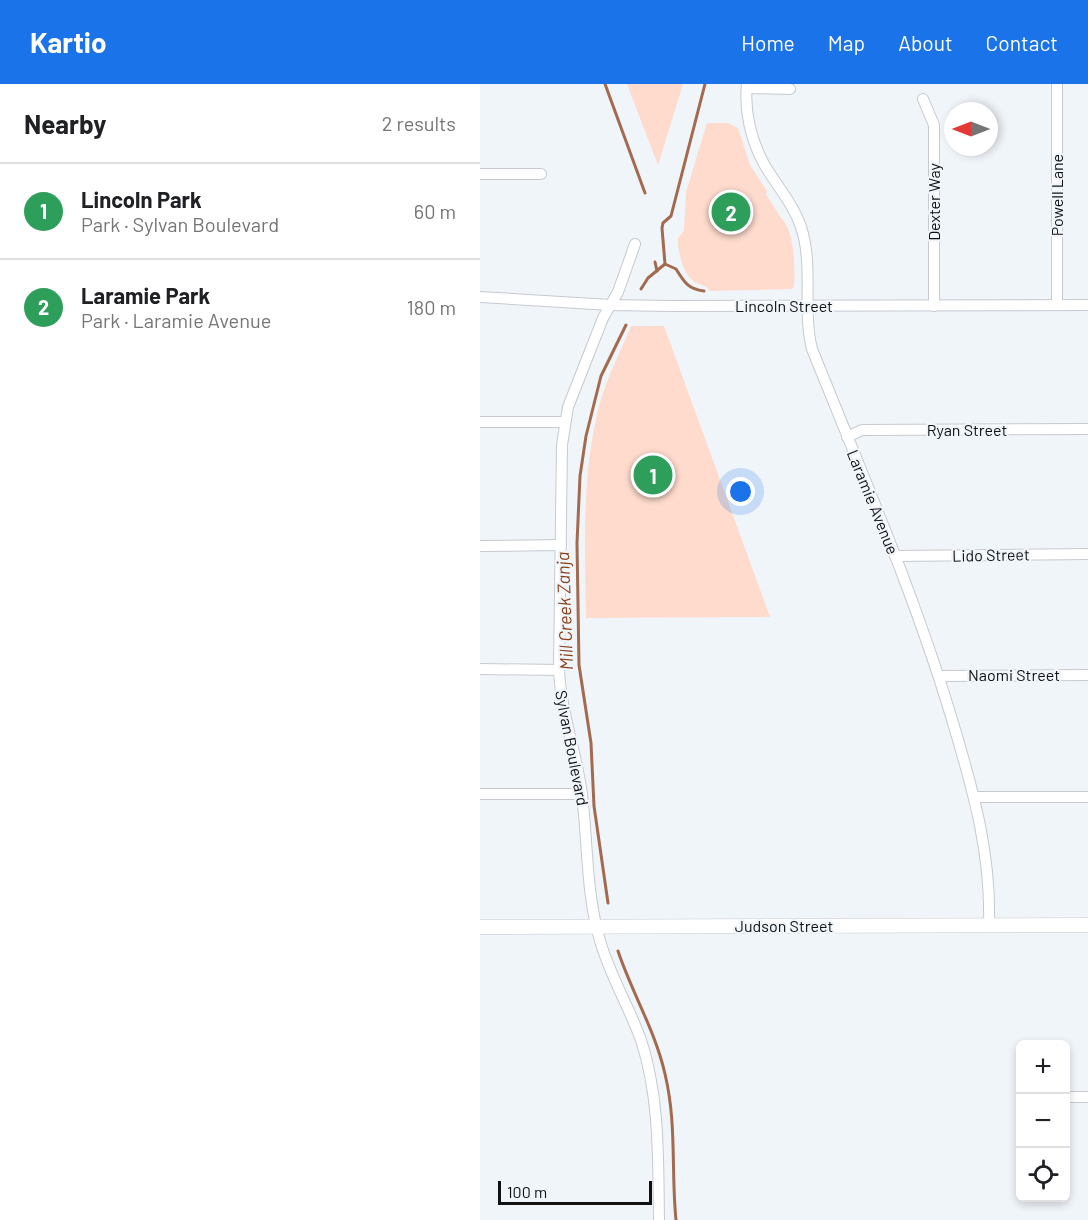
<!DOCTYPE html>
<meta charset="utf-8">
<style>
:root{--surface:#fff;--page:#f2f2f2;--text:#202124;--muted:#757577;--line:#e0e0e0;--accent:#1a73e8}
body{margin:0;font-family:Barlow,sans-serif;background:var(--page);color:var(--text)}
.controls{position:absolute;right:18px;bottom:18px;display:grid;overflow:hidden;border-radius:9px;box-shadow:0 3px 9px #0003}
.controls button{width:54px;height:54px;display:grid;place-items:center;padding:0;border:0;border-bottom:2px solid var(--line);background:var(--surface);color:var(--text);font:30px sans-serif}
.compass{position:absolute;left:464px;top:18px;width:54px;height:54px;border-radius:50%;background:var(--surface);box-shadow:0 3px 9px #0003;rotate:270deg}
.scale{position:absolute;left:18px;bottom:15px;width:154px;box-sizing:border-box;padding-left:6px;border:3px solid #0f1112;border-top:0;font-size:16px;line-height:21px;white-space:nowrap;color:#0f1112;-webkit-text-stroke:4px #f0f5fa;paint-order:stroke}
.you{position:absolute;left:261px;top:408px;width:21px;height:21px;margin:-15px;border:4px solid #fff;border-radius:50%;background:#1a73e8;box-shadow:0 0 0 9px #1a73e833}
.badge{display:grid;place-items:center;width:39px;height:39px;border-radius:50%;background:var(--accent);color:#fff;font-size:20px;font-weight:700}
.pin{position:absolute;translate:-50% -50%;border:3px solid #fff;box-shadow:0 2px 6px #0006}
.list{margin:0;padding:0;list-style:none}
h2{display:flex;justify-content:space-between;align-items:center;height:78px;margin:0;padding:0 24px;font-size:26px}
h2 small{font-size:20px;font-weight:400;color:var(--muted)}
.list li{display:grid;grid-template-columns:39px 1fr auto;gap:18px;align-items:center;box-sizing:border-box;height:96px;padding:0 24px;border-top:2px solid var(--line)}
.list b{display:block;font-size:22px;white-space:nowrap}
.list p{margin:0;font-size:20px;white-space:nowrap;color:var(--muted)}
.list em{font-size:20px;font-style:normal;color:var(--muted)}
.icon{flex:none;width:33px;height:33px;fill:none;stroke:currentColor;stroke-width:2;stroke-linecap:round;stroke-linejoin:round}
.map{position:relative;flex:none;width:608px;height:1136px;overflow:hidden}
header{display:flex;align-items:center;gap:36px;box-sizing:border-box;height:84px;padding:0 30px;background:var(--accent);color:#fff}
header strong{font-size:28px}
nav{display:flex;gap:33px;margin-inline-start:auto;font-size:21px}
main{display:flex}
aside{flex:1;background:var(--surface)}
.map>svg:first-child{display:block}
.green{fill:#fedbcd}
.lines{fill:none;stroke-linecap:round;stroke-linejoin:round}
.stream{stroke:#a36a50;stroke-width:3}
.minor-casing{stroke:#c6cad0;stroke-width:12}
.major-casing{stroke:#c6cad0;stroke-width:15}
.minor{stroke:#fff;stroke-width:10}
.major{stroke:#fff;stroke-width:14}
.labels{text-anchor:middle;stroke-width:4.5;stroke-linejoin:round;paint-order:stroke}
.street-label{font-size:16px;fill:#0f1112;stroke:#f0f5fa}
.water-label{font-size:18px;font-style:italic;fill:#8a3e17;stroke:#f0f5fa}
</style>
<header>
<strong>Kartio</strong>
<nav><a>Home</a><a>Map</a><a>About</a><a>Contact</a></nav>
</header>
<main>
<aside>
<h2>Nearby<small>2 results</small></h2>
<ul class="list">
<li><span class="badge" style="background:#2e9e5b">1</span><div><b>Lincoln Park</b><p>Park · Sylvan Boulevard</p></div><em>60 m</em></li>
<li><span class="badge" style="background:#2e9e5b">2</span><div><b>Laramie Park</b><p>Park · Laramie Avenue</p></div><em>180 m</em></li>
</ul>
</aside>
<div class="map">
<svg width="608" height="1136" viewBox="0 0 608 1136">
<rect width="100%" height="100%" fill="#f0f5fa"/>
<!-- green -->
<g class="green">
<path d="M147 0H203L178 81Z"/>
<path d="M227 39H248L258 44 270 81 287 107 286 110 301 134C315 146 315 185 314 203L311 205 230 207C225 199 219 202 213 197 203 189 197 166 198 154L204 147 206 108Z"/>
<path d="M151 242H184L290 533 106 534C105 461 101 390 120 319 127 293 141 267 151 242Z"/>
</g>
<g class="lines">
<!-- stream -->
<g class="stream">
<path d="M125 0 165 109"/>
<path d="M175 178 177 187"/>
<path d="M185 180 196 185C204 198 208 205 224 207"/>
<path d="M161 205 168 194 185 180 182 144 183 139 191 132 225 0"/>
<path d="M128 819 114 722 111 659 99 581 97 459 100 392 106 352 121 292 146 241"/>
<path d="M138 867C152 909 175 946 185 990 197 1040 191 1087 196 1136"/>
</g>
<defs>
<g id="minor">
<path d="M267 0C264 27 271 56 284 80 296 101 313 119 321 143 334 182 322 225 332 265 383 392 438 518 476 649 495 713 511 773 509 841"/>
<path d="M267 4 310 5"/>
<path d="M443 15 454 41V222"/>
<path d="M0 90H61"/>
<path d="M155 160 138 208 123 234 88 323 82 361 79 586C81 629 97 669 102 711 108 760 106 812 121 860 131 893 149 923 161 956 180 1014 178 1076 179 1136"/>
<path d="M0 213 130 221 192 222 608 221"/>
<path d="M577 221V0"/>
<path d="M0 338H84"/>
<path d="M367 353 382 346 608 345"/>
<path d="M0 462 81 461"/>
<path d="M415 472 608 470"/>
<path d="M0 585 79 586"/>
<path d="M459 592 608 591"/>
<path d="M0 710H102"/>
<path d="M494 713H608"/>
<path d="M586 1013H608"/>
</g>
<path id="major" d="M0 843 608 841"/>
</defs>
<!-- minor casing -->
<use href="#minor" class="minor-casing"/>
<!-- major casing -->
<use href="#major" class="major-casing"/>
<!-- minor -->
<use href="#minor" class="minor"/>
<!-- major -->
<use href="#major" class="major"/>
</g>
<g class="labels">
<!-- street labels -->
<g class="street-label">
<text transform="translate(577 111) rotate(-90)" y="6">Powell Lane</text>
<text transform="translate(454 118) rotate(-90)" y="6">Dexter Way</text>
<text x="304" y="228">Lincoln Street</text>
<text x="487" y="352">Ryan Street</text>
<text transform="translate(393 418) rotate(68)" y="6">Laramie Avenue</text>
<text transform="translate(511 471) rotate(-1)" y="6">Lido Street</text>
<text x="534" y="597">Naomi Street</text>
<text transform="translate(92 664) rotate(79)" y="6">Sylvan Boulevard</text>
<text x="304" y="848">Judson Street</text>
</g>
<!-- water labels -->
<g class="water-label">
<text transform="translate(85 527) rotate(-92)" y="6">Mill Creek Zanja</text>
</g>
</g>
</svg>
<div class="controls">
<button>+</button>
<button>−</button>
<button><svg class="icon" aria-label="locate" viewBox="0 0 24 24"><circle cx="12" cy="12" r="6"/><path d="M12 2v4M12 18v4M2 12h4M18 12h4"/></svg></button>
</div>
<svg class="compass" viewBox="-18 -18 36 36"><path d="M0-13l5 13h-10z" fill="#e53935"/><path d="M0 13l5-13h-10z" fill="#757577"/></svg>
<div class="scale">100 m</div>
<div class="you"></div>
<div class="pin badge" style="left:173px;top:391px;background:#2e9e5b">1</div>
<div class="pin badge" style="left:251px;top:128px;background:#2e9e5b">2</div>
</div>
</main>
